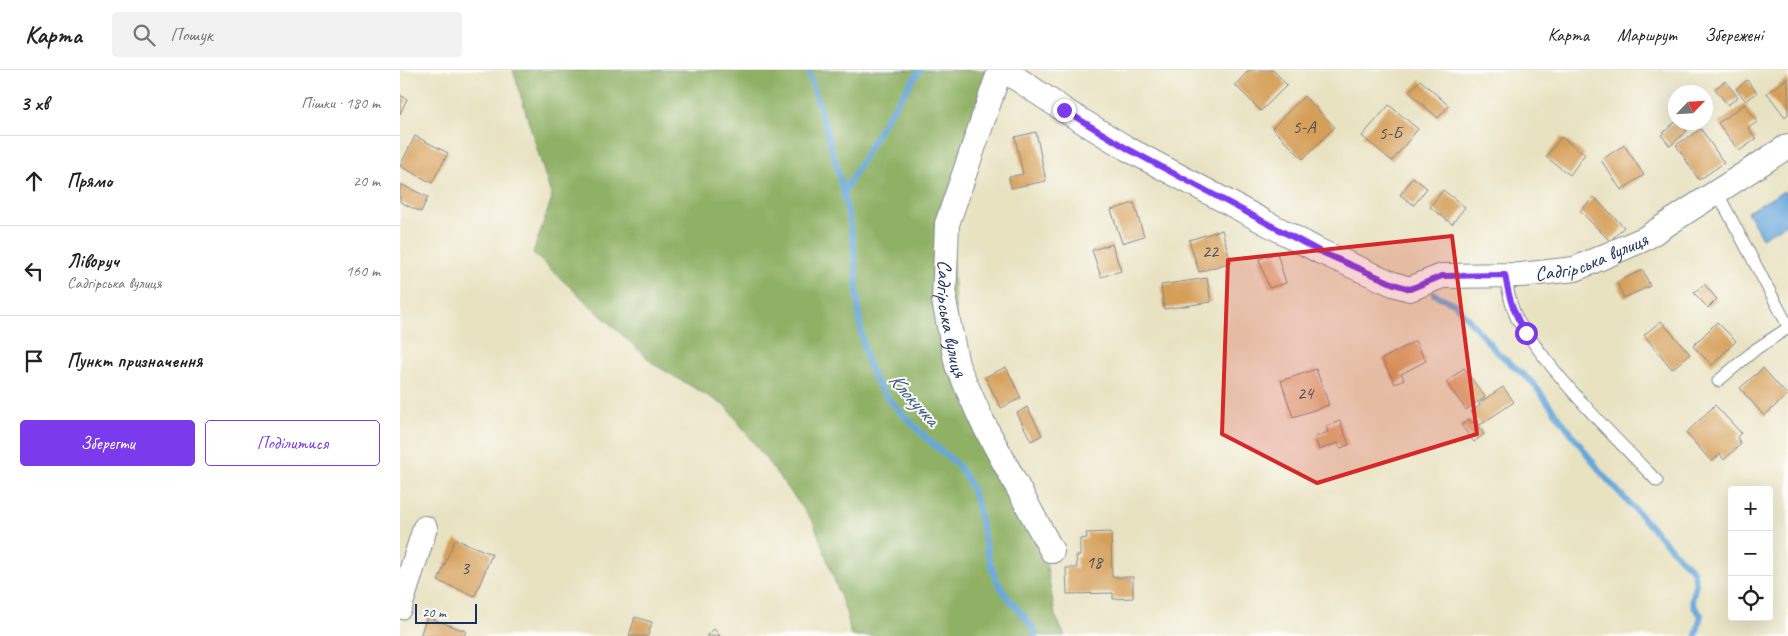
<!DOCTYPE html>
<html lang="uk">
<meta charset="utf-8">
<style>
:root{--surface:#fff;--page:#f2f2f2;--text:#222;--muted:#767676;--line:#e0e0e0;--accent:#7c3aed}
body{margin:0;font-family:Caveat,sans-serif;background:var(--page);color:var(--text)}
.controls{position:absolute;right:15px;bottom:15px;display:grid;overflow:hidden;border-radius:5px;box-shadow:0 5px 20px #0002}
.controls button{width:45px;height:45px;display:grid;place-items:center;padding:0;border:0;border-bottom:1px solid var(--line);background:var(--surface);color:var(--text);font:25px sans-serif}
.compass{position:absolute;left:1268px;top:15px;width:45px;height:45px;border-radius:50%;background:var(--surface);box-shadow:0 5px 20px #0002;rotate:65deg}
.scale{position:absolute;left:15px;bottom:12px;width:62px;box-sizing:border-box;padding-left:5px;border:2px solid #1b2f5e;border-top:0;font-size:14px;line-height:18px;white-space:nowrap;color:#1b2f5e;-webkit-text-stroke:4px #fdfcf7;paint-order:stroke}
.stop{position:absolute;width:15px;height:15px;margin:-11px;border:4px solid #7c3aed;border-radius:50%;background:#fff}
.stop.end{background:#7c3aed;border-color:#fff;box-shadow:0 1px 5px #0008}
.list{margin:0;padding:0;list-style:none}
h2{display:flex;justify-content:space-between;align-items:center;height:65px;margin:0;padding:0 20px;font-size:21px}
h2 small{font-size:16px;font-weight:400;color:var(--muted)}
.list li{display:grid;grid-template-columns:32px 1fr auto;gap:15px;align-items:center;box-sizing:border-box;height:90px;padding:0 20px;border-top:1px solid var(--line)}
.list b{display:block;font-size:19px;white-space:nowrap}
.list p{margin:0;font-size:16px;white-space:nowrap;color:var(--muted)}
.list em{font-size:16px;font-style:normal;color:var(--muted)}
.actions{display:flex;gap:10px;padding:15px 20px}
.actions a{flex:1;padding:11px 0;border:1px solid var(--accent);border-radius:5px;text-align:center;font-size:18px;color:var(--accent)}
.actions .main{background:var(--accent);color:#fff}
.icon{flex:none;width:28px;height:28px;fill:none;stroke:currentColor;stroke-width:2;stroke-linecap:round;stroke-linejoin:round}
.map{position:relative;flex:none;width:1388px;height:566px;overflow:hidden}
header{display:flex;align-items:center;gap:30px;box-sizing:border-box;height:70px;padding:0 25px;background:var(--surface);border-bottom:1px solid var(--line)}
header strong{font-size:24px}
nav{display:flex;gap:28px;margin-inline-start:auto;font-size:18px}
.search{width:350px;height:45px;background:var(--page);display:flex;align-items:center;gap:12px;box-sizing:border-box;padding:0 18px;border-radius:5px;color:var(--muted);font-size:19px}
main{display:flex}
aside{flex:1;background:var(--surface)}
.map>svg:first-child{display:block}
.forest{fill:#8fb165;stroke:#557062}
.water{fill:#67a7da;stroke:#416b9c}
.lines{fill:none;stroke-linecap:round;stroke-linejoin:round}
.stream{stroke:#67a7da;stroke-width:6}
.building{fill:#d59f58}
.service-casing{stroke:#828890;stroke-width:13}
.minor-casing{stroke:#828890;stroke-width:26}
.service{stroke:#fff;stroke-width:11}
.minor{stroke:#fff;stroke-width:24}
.route{stroke:#7c3aed;stroke-width:6}
.marked{fill:#d62828;fill-opacity:0.2;stroke:#d62828;stroke-width:4;stroke-linejoin:round}
.labels{text-anchor:middle;stroke-width:4;stroke-linejoin:round;paint-order:stroke}
.number-label{font-size:18px;fill:#4a4b5c}
.street-label{font-size:20px;fill:#1b2f5e;stroke:#fdfcf7}
.water-label{font-size:21px;font-style:italic;fill:#365989;stroke:#fdfcf7}
</style>
<header>
<strong>Карта</strong>
<div class="search"><svg class="icon" aria-label="search" viewBox="0 0 24 24"><circle cx="10" cy="10" r="6"/><path d="M15 15l6 6"/></svg>Пошук</div>
<nav><a>Карта</a><a>Маршрут</a><a>Збережені</a></nav>
</header>
<main>
<aside>
<h2>3 хв<small>Пішки · 180 m</small></h2>
<ul class="list">
<li><svg class="icon" aria-label="ahead" viewBox="0 0 24 24"><path d="M12 20V5M6 11l6-6 6 6"/></svg><div><b>Прямо</b></div><em>20 m</em></li>
<li><svg class="icon" aria-label="left" viewBox="0 0 24 24"><path d="M17 20v-9H6M10 6l-5 5 5 5"/></svg><div><b>Ліворуч</b><p>Садгірська вулиця</p></div><em>160 m</em></li>
<li><svg class="icon" aria-label="arrive" viewBox="0 0 24 24"><path d="M6 21V4h12l-3 4 3 4H6"/></svg><div><b>Пункт призначення</b></div></li>
</ul>
<div class="actions"><a class="main">Зберегти</a><a>Поділитися</a></div>
</aside>
<div class="map">
<svg width="1388" height="566" viewBox="0 0 1388 566">
<rect width="100%" height="100%" fill="#fdfcf7"/>
<filter id="ink" filterUnits="userSpaceOnUse"><feTurbulence type="fractalNoise" baseFrequency=".02" numOctaves="2"/><feDisplacementMap in="SourceGraphic" scale="10" xChannelSelector="R" yChannelSelector="G"/><feConvolveMatrix kernelMatrix="1 2 1 2 8 2 1 2 1" color-interpolation-filters="sRGB"/></filter>
<filter id="wash" filterUnits="userSpaceOnUse"><feTurbulence type="fractalNoise" baseFrequency=".0096" numOctaves="4" result="noise"/><feDisplacementMap in="SourceGraphic" scale="20" xChannelSelector="R" yChannelSelector="G"/><feGaussianBlur stdDeviation="1.12" result="paint"/><feColorMatrix in="noise" values="0 0 0 0 0 0 0 0 0 0 0 0 0 0 0 0 0 1.4 0 .05"/><feComposite in="paint" operator="in"/></filter>
<g filter="url(#wash)">
<rect width="100%" height="100%" fill="#e8e2c1"/>
<!-- forest -->
<path class="forest" d="M113 0H602L550 154 559 295 657 484 646 492 655 545 665 566H451L447 545 414 453 327 337 255 295 133 183 152 128Z"/>
<!-- water -->
<path class="water" d="M1384 121 1388 128V153L1362 168 1347 142Z"/>
<g class="lines">
<!-- stream -->
<g class="stream">
<path d="M408 0C424 54 443 109 452 165 459 208 455 254 469 296 478 325 515 356 536 377 544 383 553 390 559 397 585 432 579 467 594 504 602 525 621 541 634 559L635 566"/>
<path d="M444 122 485 50 520 0"/>
<path d="M1034 224 1055 234 1097 282 1132 312 1203 405 1280 488 1293 500 1296 514 1292 530 1294 537 1301 545 1296 566"/>
</g>
</g>
<g id="blocks">
<!-- building -->
<g class="building">
<path d="M849 0H873L887 15 861 41 835 15Z"/>
<path d="M1388 8V44L1385 47 1367 23Z"/>
<path d="M1020 10 1049 36 1038 48 1009 22Z"/>
<path d="M1347 10 1357 23 1346 31 1336 19Z"/>
<path d="M1325 11 1338 27 1328 35 1315 19Z"/>
<path d="M0 25 7 29 0 44Z"/>
<path d="M904 26 935 57 903 89 872 58Z"/>
<path d="M1345 34 1357 52 1348 58 1356 69 1339 81 1318 53Z"/>
<path d="M989 35 1018 59 992 91 962 66Z"/>
<path d="M1275 52H1279L1287 61 1270 76 1261 65Z"/>
<path d="M1301 59 1324 93 1299 110 1276 75Z"/>
<path d="M636 62 646 111 611 118 609 107 623 104 615 67Z"/>
<path d="M15 66 48 83 32 113 0 96Z"/>
<path d="M1161 67 1185 84 1170 105 1146 87Z"/>
<path d="M1224 75 1244 105 1221 120 1201 90Z"/>
<path d="M1013 107 1027 118 1014 135 1000 125Z"/>
<path d="M0 114 28 127 21 142 0 132Z"/>
<path d="M1043 120 1065 137 1052 154 1030 137Z"/>
<path d="M1194 127 1224 157 1210 171 1180 141Z"/>
<path d="M734 133 744 166 722 173 711 140Z"/>
<path d="M822 160 831 192 799 202 789 170Z"/>
<path d="M712 174 721 201 701 207 692 180Z"/>
<path d="M877 183 886 213 869 218 859 189Z"/>
<path d="M1243 200 1250 216 1224 228 1217 212Z"/>
<path d="M807 208 811 232 764 239 761 215Z"/>
<path d="M1304 214 1317 229 1308 238 1294 223Z"/>
<path d="M1261 251 1290 284 1272 299 1244 265Z"/>
<path d="M1317 252 1336 271 1312 295 1293 276Z"/>
<path d="M1015 271 1026 291 1001 304 1004 309 995 314 982 289Z"/>
<path d="M606 297 621 328 601 338 585 307Z"/>
<path d="M1064 298 1085 327 1066 340 1046 312Z"/>
<path d="M1363 298 1387 325 1364 346 1340 318Z"/>
<path d="M916 299 929 335 893 347 881 311Z"/>
<path d="M1103 317 1114 332 1080 355 1071 342 1080 335 1079 333Z"/>
<path d="M1315 335 1341 363 1337 367 1341 374 1324 390 1320 384 1312 392 1286 363Z"/>
<path d="M627 337 642 365 631 371 617 343Z"/>
<path d="M1069 349 1072 353 1074 351 1084 364 1074 372 1061 355Z"/>
<path d="M940 351 949 375 940 378 938 373 919 380 915 367 928 362 926 356Z"/>
<path d="M711 462 712 507H733V528L713 529V523L667 524 666 498H677L676 486H680V469L687 468 686 463Z"/>
<path d="M55 469 92 484 75 526 38 511Z"/>
<path d="M27 547 66 561 64 566H20Z"/>
<path d="M235 547 252 552 248 566H229Z"/>
<path d="M314 559 320 566H306Z"/>
</g>
</g>
</g>
<g filter="url(#ink)">
<use href="#blocks" fill-opacity="0" stroke="#828890" stroke-width="1"/>
<g class="lines">
<defs>
<g id="service">
<path d="M1317 122 1388 256"/>
<path d="M1105 205C1108 220 1110 235 1117 249 1124 261 1133 272 1141 283 1176 329 1217 370 1257 411"/>
<path d="M1318 311 1356 279 1388 258"/>
</g>
<g id="minor">
<path id="s1" d="M600 0 547 154 544 231 557 295 582 351 652 481"/>
<path id="s2" d="M604 0 664 40 728 79 919 181 993 214 1010 219 1042 206 1121 205 1175 199 1244 169 1388 76"/>
<path d="M0 537 25 458"/>
</g>
</defs>
<!-- service casing -->
<use href="#service" class="service-casing"/>
<!-- minor casing -->
<use href="#minor" class="minor-casing"/>
<!-- service -->
<use href="#service" class="service"/>
<!-- minor -->
<use href="#minor" class="minor"/>
</g>
</g>
<g class="lines" filter="url(#ink)">
<!-- route -->
<path class="route" d="M664 40 728 79 919 181 994 214 1010 219 1042 206 1105 205C1109 228 1113 243 1126 263"/>
</g>
<!-- marked area -->
<path class="marked" d="M1052 166 1077 364 917 413 822 364 828 190Z"/>
<g class="labels">
<!-- number labels -->
<g class="number-label">
<text x="904" y="63">5-А</text>
<text x="990" y="69">5-Б</text>
<text x="810" y="187">22</text>
<text x="905" y="329">24</text>
<text x="694" y="498">18</text>
<text x="65" y="504">3</text>
</g>
<!-- street labels -->
<g class="street-label">
<text dy="7" stroke="none"><textPath href="#s2" startOffset="649">Садгірська вулиця</textPath></text>
<text dy="7" stroke="none"><textPath href="#s1" startOffset="258">Садгірська вулиця</textPath></text>
</g>
<!-- water labels -->
<g class="water-label">
<text transform="translate(514 329) rotate(48)" y="7">Клокучка</text>
</g>
</g>
</svg>
<div class="controls">
<button>+</button>
<button>−</button>
<button><svg class="icon" aria-label="locate" viewBox="0 0 24 24"><circle cx="12" cy="12" r="6"/><path d="M12 2v4M12 18v4M2 12h4M18 12h4"/></svg></button>
</div>
<svg class="compass" viewBox="-18 -18 36 36"><path d="M0-13l5 13h-10z" fill="#e53935"/><path d="M0 13l5-13h-10z" fill="#767676"/></svg>
<div class="scale">20 m</div>
<div class="stop" style="left:1126px;top:263px"></div>
<div class="stop end" style="left:664px;top:40px"></div>
</div>
</main>
